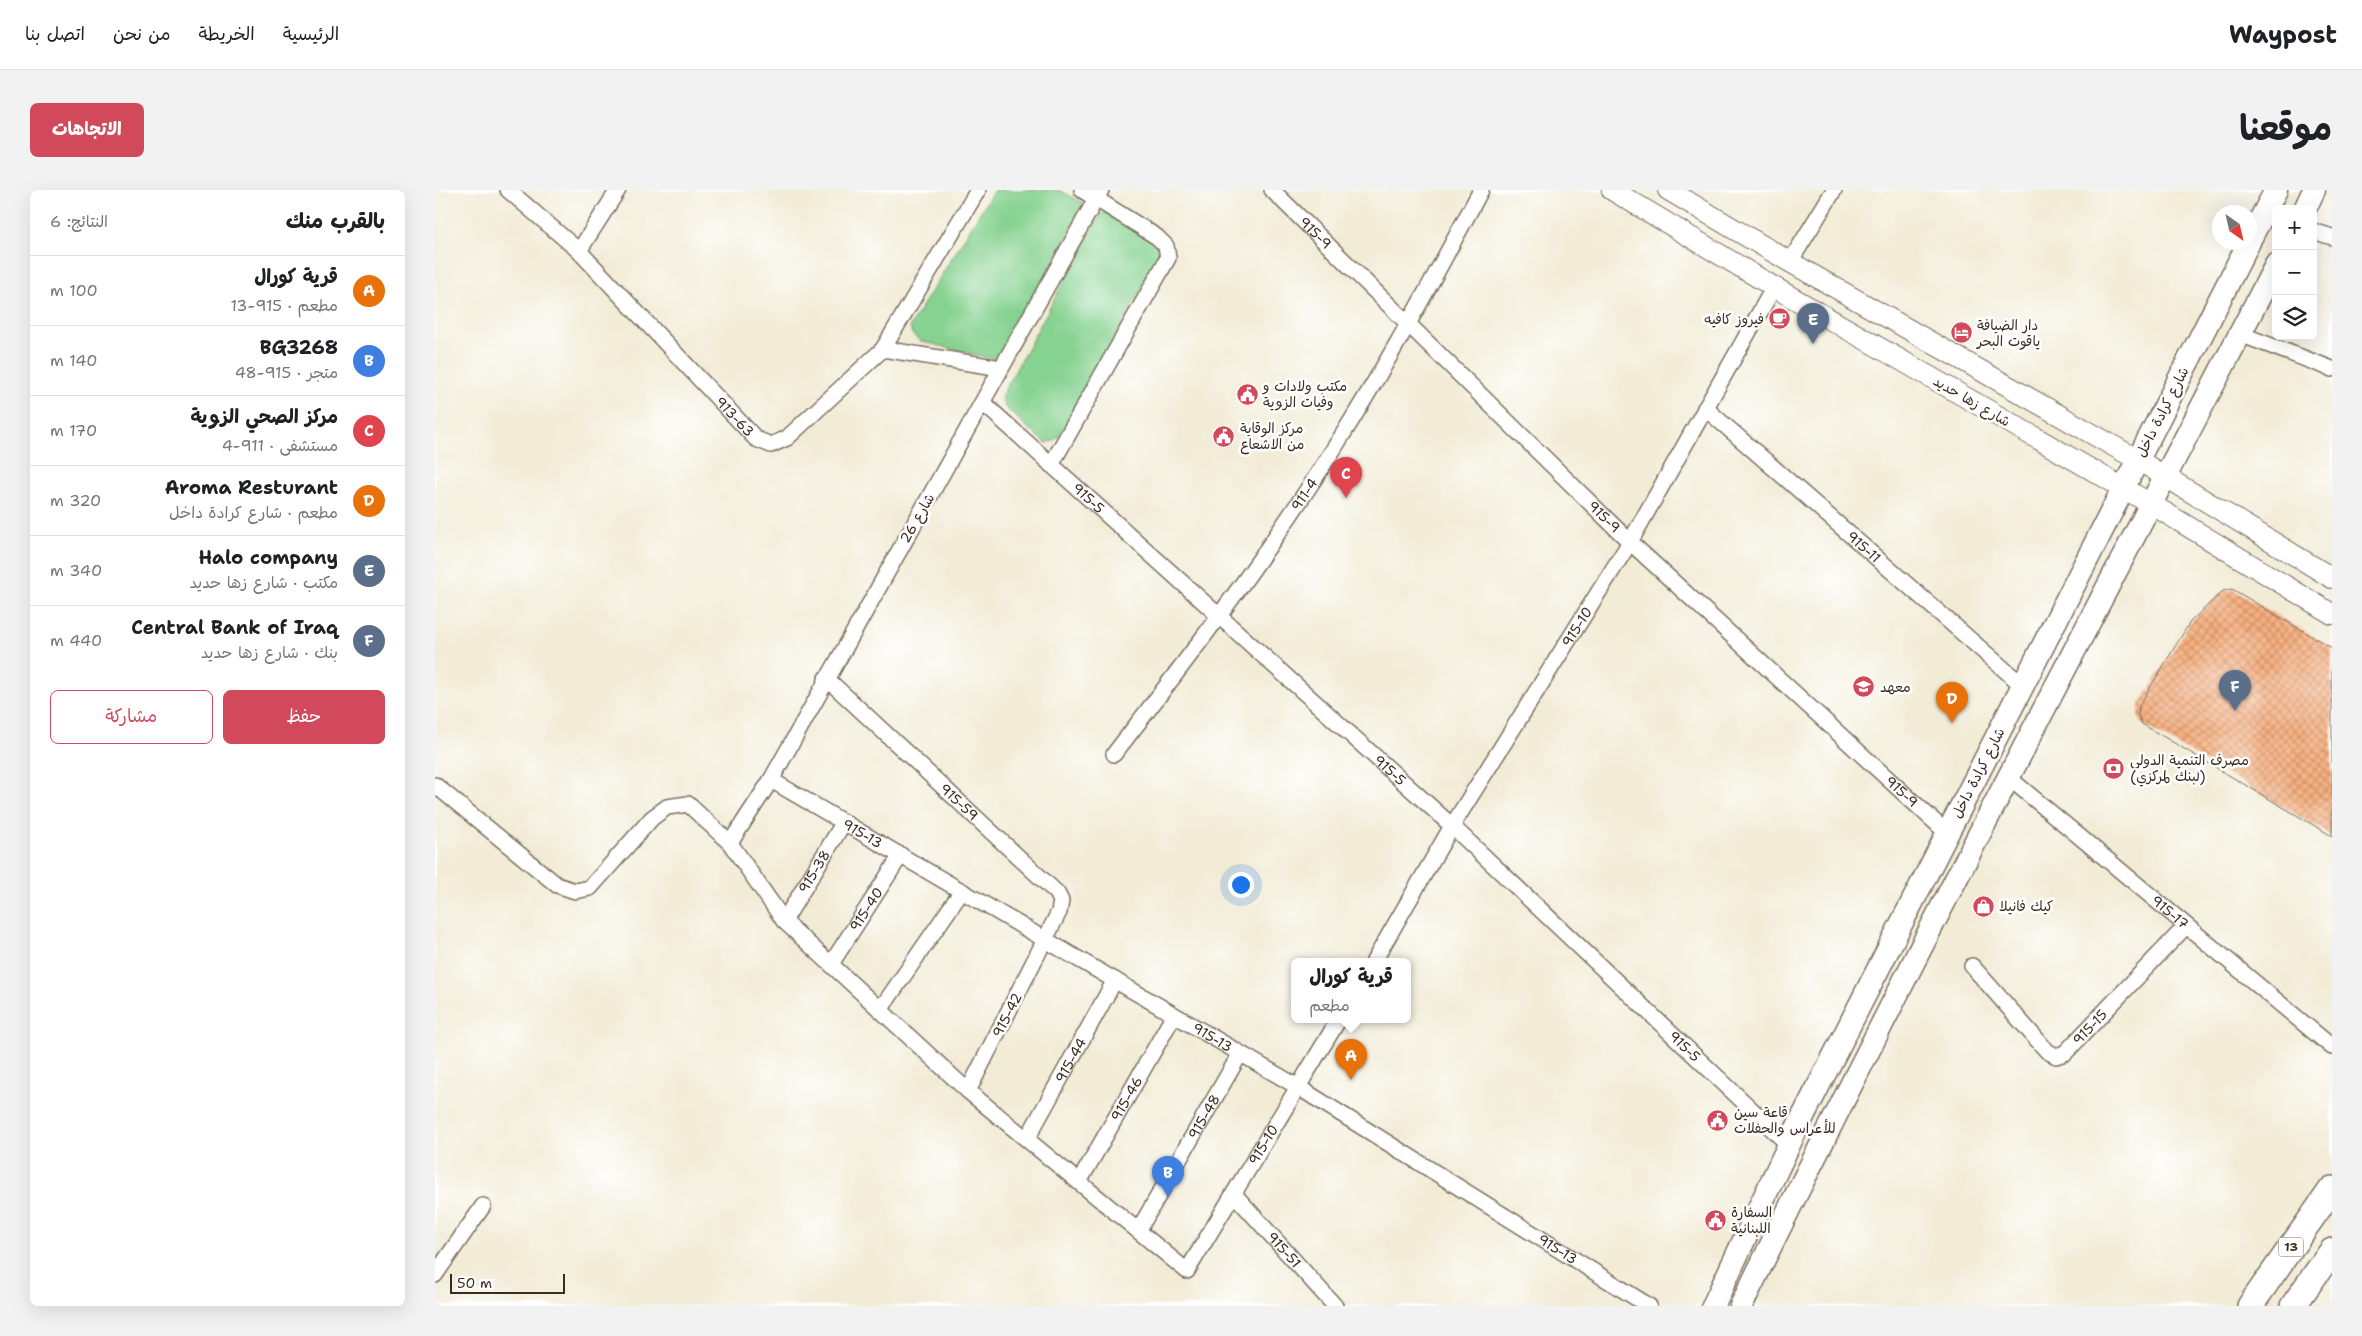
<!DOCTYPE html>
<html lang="ar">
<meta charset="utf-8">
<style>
:root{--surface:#fff;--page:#f2f2f2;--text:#202124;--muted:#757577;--line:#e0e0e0;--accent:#d1495b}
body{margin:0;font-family:"Shantell Sans","Playpen Sans Arabic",sans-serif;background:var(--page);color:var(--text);direction:rtl}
.controls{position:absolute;right:15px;top:15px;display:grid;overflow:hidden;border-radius:8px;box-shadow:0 5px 20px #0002}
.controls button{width:45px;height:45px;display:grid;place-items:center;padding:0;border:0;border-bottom:1px solid var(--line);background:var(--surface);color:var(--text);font:25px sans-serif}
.compass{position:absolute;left:1777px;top:15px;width:45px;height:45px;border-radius:50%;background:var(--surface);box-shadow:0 5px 20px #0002;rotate:146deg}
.scale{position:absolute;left:15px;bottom:12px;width:115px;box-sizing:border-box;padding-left:5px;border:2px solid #3b2a1e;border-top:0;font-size:14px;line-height:18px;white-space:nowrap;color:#3b2a1e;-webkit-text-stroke:4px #fff;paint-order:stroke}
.you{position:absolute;left:805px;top:694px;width:18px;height:18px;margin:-12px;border:4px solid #fff;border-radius:50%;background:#1a73e8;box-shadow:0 0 0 8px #1a73e833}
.badge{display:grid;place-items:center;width:32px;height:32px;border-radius:50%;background:var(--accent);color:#fff;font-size:16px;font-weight:700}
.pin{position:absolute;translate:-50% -41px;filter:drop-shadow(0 1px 2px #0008)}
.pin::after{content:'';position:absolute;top:26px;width:18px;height:15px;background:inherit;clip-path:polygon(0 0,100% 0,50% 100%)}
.popup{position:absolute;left:856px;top:768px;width:120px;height:65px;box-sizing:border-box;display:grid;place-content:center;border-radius:8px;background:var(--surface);filter:drop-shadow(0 1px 4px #0005);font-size:16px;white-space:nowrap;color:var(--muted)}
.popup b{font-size:19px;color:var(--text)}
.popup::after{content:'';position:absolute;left:50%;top:100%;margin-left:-10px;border:10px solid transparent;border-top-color:var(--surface)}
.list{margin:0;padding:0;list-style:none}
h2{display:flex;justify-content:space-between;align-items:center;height:65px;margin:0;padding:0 20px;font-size:21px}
h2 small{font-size:16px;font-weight:400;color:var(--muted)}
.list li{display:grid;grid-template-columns:32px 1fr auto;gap:15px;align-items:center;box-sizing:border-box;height:70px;padding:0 20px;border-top:1px solid var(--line)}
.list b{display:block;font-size:19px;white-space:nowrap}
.list p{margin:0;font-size:16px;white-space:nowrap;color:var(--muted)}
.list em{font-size:16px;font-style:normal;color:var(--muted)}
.actions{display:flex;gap:10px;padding:15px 20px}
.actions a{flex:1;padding:11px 0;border:1px solid var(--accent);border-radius:8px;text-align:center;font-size:18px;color:var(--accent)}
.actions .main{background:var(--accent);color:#fff}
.icon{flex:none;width:28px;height:28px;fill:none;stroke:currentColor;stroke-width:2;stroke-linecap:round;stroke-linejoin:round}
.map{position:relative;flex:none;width:1897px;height:1116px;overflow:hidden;direction:ltr;border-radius:8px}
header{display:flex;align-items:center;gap:30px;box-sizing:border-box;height:70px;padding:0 25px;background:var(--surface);border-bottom:1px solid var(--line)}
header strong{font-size:24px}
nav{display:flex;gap:28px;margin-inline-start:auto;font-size:18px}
.intro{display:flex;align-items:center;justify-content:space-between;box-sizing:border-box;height:120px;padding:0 30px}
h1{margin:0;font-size:35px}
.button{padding:12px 22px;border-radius:8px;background:var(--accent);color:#fff;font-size:18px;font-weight:700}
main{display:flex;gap:30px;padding:0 30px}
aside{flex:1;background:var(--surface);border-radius:8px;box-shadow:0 5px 20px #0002}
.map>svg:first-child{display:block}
.grass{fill:#86d290;stroke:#607e57}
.building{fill:url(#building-cross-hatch)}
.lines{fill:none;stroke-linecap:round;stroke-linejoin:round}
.minor-casing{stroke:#7b6e5f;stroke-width:18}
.tertiary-casing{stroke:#7b6e5f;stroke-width:22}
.secondary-casing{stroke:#7b6e5f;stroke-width:25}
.primary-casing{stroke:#7b6e5f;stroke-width:28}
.minor{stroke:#fff;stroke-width:15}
.tertiary{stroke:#fff;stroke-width:20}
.secondary{stroke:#fff;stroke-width:22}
.primary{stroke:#fff;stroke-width:25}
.labels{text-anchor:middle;stroke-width:5;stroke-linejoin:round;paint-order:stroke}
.shield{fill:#fff;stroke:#766a62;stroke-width:1}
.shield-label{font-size:12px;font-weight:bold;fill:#3b2a1e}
.street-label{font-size:14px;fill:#3b2a1e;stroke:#fff}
.poi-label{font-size:14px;fill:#3b2a1e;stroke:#fff;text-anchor:start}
</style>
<header>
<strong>Waypost</strong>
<nav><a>الرئيسية</a><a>الخريطة</a><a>من نحن</a><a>اتصل بنا</a></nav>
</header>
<div class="intro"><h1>موقعنا</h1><a class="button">الاتجاهات</a></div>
<main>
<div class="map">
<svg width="1897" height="1116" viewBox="0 0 1897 1116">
<defs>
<pattern id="building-cross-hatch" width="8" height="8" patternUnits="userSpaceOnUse" patternTransform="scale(1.25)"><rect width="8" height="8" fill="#f7b080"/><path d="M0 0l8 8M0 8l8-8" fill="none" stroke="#c98f68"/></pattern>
</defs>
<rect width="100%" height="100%" fill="#fff"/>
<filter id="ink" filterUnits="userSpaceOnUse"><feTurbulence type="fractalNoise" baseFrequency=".02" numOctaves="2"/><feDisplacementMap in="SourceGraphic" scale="10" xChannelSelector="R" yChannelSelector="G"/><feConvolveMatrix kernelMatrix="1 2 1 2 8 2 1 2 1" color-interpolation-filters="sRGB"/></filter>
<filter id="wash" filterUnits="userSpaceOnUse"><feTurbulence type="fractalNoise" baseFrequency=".0096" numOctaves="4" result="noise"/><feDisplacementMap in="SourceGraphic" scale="20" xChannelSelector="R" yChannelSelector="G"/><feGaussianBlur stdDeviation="1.12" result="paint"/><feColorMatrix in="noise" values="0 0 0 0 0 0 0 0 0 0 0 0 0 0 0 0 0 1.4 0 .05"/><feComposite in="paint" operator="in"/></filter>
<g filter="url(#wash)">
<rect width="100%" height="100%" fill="#f2ecd7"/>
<!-- grass -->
<g class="grass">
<path d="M559 0H624L650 14 562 170 485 151 477 144 475 136Z"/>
<path d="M671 21 719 50 725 59 723 70 625 245 618 251 610 253 570 217 566 207 665 25Z"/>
</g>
<g id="blocks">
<!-- building -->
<path class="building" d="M1797 399 1897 458V646L1707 534 1703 526 1704 516 1755 432 1788 401Z"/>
</g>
</g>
<g filter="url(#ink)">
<use href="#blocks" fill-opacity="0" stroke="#7b6e5f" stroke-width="1"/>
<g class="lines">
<defs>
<g id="minor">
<path id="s1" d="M73 0 144 61 321 249 336 255 352 248 448 159 543 0"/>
<path id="s2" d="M837 0 1195 352 1512 643"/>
<path d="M1878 41 1897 47"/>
<path d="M144 61 183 0"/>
<path d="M1355 72 1399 0"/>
<path d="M1805 144 1897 179"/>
<path d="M448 159 566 178"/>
<path id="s3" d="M548 213 1017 636 1354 955"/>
<path id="s4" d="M1270 218 1587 495"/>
<path d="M616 275 733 68 731 56 722 47 647 0"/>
<path id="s5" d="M391 488 622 703 626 711 624 722 533 901"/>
<path id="s6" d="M679 564C756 465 831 366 898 260 952 175 999 88 1046 0"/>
<path id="s7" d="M1573 587 1897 857"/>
<path id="s8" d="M336 590 863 897 1214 1116"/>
<path id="s9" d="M0 595 122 695 140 701 155 698 217 628 232 617 253 614 295 653 349 731 533 901 752 1081 904 829"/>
<path d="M295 653 336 590 666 0"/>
<path id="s10" d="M349 731 409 632"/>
<path id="s11" d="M939 771 1017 636 1195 352 1339 97"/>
<path id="s12" d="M396 774 466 665"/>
<path id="s13" d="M1537 776 1612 861 1621 866 1630 863 1751 736"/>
<path d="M445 820 527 701"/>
<path id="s14" d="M592 949 680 790"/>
<path id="s15" d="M644 992 739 825"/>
<path id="s16" d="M799 1004 900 1116"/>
<path id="s17" d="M703 1041 805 864"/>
<path d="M0 1085 48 1016"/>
</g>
<g id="tertiary">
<path d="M1177 0 1339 97 1716 314 1897 424"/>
<path d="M1233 0 1355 72 1703 270 1897 388"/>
</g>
<g id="secondary">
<path d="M1870 19 1879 0"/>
<path d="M1814 51 1841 0"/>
<path d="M1278 1116 1359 944 1814 52"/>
<path d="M1306 1116C1478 766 1660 421 1841 75"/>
</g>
<g id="primary">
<path d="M1815 1116 1897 999"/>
<path d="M1858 1116 1897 1061"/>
</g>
</defs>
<!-- minor casing -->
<use href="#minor" class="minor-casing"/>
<!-- tertiary casing -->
<use href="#tertiary" class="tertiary-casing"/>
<!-- secondary casing -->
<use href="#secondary" class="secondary-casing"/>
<!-- primary casing -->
<use href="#primary" class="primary-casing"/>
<!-- minor -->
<use href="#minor" class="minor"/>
<!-- tertiary -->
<use href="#tertiary" class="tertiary"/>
<!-- secondary -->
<use href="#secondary" class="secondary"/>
<!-- primary -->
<use href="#primary" class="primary"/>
</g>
</g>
<!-- icons -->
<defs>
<symbol id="cafe-disc" viewBox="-11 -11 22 22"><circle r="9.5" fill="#d1495b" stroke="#fff"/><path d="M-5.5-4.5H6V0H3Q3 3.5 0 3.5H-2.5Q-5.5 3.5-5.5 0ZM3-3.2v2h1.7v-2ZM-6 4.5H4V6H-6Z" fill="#fff"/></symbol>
<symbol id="hotel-disc" viewBox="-11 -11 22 22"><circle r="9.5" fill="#d1495b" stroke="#fff"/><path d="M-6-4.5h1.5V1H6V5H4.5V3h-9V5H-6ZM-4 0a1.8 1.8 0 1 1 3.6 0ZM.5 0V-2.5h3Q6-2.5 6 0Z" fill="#fff"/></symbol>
<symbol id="civic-disc" viewBox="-11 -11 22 22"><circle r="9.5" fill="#d1495b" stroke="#fff"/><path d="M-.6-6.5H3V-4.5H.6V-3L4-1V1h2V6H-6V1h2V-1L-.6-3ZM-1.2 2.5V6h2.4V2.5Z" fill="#fff"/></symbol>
<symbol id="school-disc" viewBox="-11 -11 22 22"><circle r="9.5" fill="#d1495b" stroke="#fff"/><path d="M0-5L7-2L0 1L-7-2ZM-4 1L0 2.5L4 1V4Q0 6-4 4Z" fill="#fff"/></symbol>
<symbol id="bank-disc" viewBox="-11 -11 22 22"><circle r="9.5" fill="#d1495b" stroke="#fff"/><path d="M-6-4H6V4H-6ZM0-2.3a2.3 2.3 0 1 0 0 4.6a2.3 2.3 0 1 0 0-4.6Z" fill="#fff"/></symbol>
<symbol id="shop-disc" viewBox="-11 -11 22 22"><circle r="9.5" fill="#d1495b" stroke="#fff"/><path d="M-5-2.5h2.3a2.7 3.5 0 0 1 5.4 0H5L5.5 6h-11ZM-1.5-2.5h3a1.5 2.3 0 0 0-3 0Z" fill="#fff"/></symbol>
</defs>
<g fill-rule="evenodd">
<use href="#cafe-disc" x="1332" y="116" width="25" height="25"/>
<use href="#hotel-disc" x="1514" y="130" width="25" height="25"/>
<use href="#civic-disc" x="800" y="192" width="25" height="25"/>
<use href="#civic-disc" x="776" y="234" width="25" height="25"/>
<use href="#school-disc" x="1416" y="484" width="25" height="25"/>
<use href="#bank-disc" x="1666" y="566" width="25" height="25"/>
<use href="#shop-disc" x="1536" y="704" width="25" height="25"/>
<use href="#civic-disc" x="1270" y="918" width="25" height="25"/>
<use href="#civic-disc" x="1268" y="1018" width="25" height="25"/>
</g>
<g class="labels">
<!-- shield labels -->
<rect class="shield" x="1843.5" y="1047.5" width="25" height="19" rx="4"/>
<g class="shield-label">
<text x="1856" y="1061">13</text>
</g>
<!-- street labels -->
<g class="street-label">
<text dy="5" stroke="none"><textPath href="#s2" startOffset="61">915-9</textPath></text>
<text transform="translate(1537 211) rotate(30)" y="5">شارع زها حديد</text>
<text transform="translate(1727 222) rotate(-63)" y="5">شارع كرادة داخل</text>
<text dy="5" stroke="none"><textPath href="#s1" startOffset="321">913-63</textPath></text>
<text dy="5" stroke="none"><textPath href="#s6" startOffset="322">911-4</textPath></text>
<text dy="5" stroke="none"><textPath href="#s3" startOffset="142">915-5</textPath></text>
<text dy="5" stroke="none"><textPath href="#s2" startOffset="466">915-9</textPath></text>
<text transform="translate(482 328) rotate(-60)" y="5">شارع 26</text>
<text dy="5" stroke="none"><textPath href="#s4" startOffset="211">915-11</textPath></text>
<text dy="5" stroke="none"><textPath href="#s11" startOffset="391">915-10</textPath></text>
<text dy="5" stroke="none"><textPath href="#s3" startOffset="548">915-5</textPath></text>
<text transform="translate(1543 583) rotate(-63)" y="5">شارع كرادة داخل</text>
<text dy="5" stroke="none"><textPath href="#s2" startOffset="871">915-9</textPath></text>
<text dy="5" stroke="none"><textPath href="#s5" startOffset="182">915-59</textPath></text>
<text dy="5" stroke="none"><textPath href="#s8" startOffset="106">915-13</textPath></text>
<text dy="5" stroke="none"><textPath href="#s10" startOffset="58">915-38</textPath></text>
<text dy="5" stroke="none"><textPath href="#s12" startOffset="65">915-40</textPath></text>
<text dy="5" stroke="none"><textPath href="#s7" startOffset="211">915-17</textPath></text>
<text transform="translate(572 825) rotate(-63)" y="5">915-42</text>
<text dy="5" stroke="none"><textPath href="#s13" startOffset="169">915-15</textPath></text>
<text dy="5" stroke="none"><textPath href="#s8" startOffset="511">915-13</textPath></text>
<text dy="5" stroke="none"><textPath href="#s3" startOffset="952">915-5</textPath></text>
<text dy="5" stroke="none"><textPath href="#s14" startOffset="90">915-44</textPath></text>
<text dy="5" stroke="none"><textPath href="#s15" startOffset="96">915-46</textPath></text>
<text dy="5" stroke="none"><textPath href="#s17" startOffset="132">915-48</textPath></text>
<text dy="5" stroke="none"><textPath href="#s9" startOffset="1159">915-10</textPath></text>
<text dy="5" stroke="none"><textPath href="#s16" startOffset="75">915-51</textPath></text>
<text dy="5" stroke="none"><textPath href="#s8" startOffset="916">915-13</textPath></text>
</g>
<!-- poi labels -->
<g class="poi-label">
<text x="1329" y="134" text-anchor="end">فيروز كافيه</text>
<text x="1542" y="140">دار الضيافة<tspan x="1542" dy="16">ياقوت البحر</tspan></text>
<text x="828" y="201">مكتب ولادات و<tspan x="828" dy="16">وفيات الزوية</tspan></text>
<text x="805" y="243">مركز الوقاية<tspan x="805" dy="16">من الاشعاع</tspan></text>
<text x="1445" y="502">معهد</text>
<text x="1695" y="575">مصرف التنمية الدولي<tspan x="1695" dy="16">(لبنك لمركزي)</tspan></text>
<text x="1564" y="721">كيك فانيلا</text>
<text x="1299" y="927">قاعة سين<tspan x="1299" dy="16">للأعراس والحفلات</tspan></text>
<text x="1296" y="1027">السفارة<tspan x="1296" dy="16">اللبنانية</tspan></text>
</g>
</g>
</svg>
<div class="controls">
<button>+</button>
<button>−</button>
<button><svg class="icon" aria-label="layers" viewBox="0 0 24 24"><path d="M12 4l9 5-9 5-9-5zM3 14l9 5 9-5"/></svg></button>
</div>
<svg class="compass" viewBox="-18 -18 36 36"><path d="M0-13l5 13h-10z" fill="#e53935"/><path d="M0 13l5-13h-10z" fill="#757577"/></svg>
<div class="scale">50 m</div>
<div class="you"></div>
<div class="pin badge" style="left:916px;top:890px;background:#e8710a">A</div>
<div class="popup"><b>قرية كورال</b>مطعم</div>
<div class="pin badge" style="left:733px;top:1007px;background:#3f7fe0">B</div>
<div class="pin badge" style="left:911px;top:308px;background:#e0444e">C</div>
<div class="pin badge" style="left:1517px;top:533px;background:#e8710a">D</div>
<div class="pin badge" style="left:1378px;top:154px;background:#5c6f8a">E</div>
<div class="pin badge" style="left:1800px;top:521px;background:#5c6f8a">F</div>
</div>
<aside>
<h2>بالقرب منك<small>النتائج: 6</small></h2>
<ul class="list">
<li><span class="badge" style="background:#e8710a">A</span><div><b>قرية كورال</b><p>مطعم · 915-13</p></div><em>100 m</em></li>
<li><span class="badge" style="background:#3f7fe0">B</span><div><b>BG3268</b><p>متجر · 915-48</p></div><em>140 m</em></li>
<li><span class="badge" style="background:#e0444e">C</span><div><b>مركز الصحي الزوية</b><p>مستشفى · 911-4</p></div><em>170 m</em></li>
<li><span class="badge" style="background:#e8710a">D</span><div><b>Aroma Resturant</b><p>مطعم · شارع كرادة داخل</p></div><em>320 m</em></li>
<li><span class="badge" style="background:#5c6f8a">E</span><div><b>Halo company</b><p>مكتب · شارع زها حديد</p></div><em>340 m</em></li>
<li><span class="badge" style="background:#5c6f8a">F</span><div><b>Central Bank of Iraq</b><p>بنك · شارع زها حديد</p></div><em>440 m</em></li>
</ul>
<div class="actions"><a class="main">حفظ</a><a>مشاركة</a></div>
</aside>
</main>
